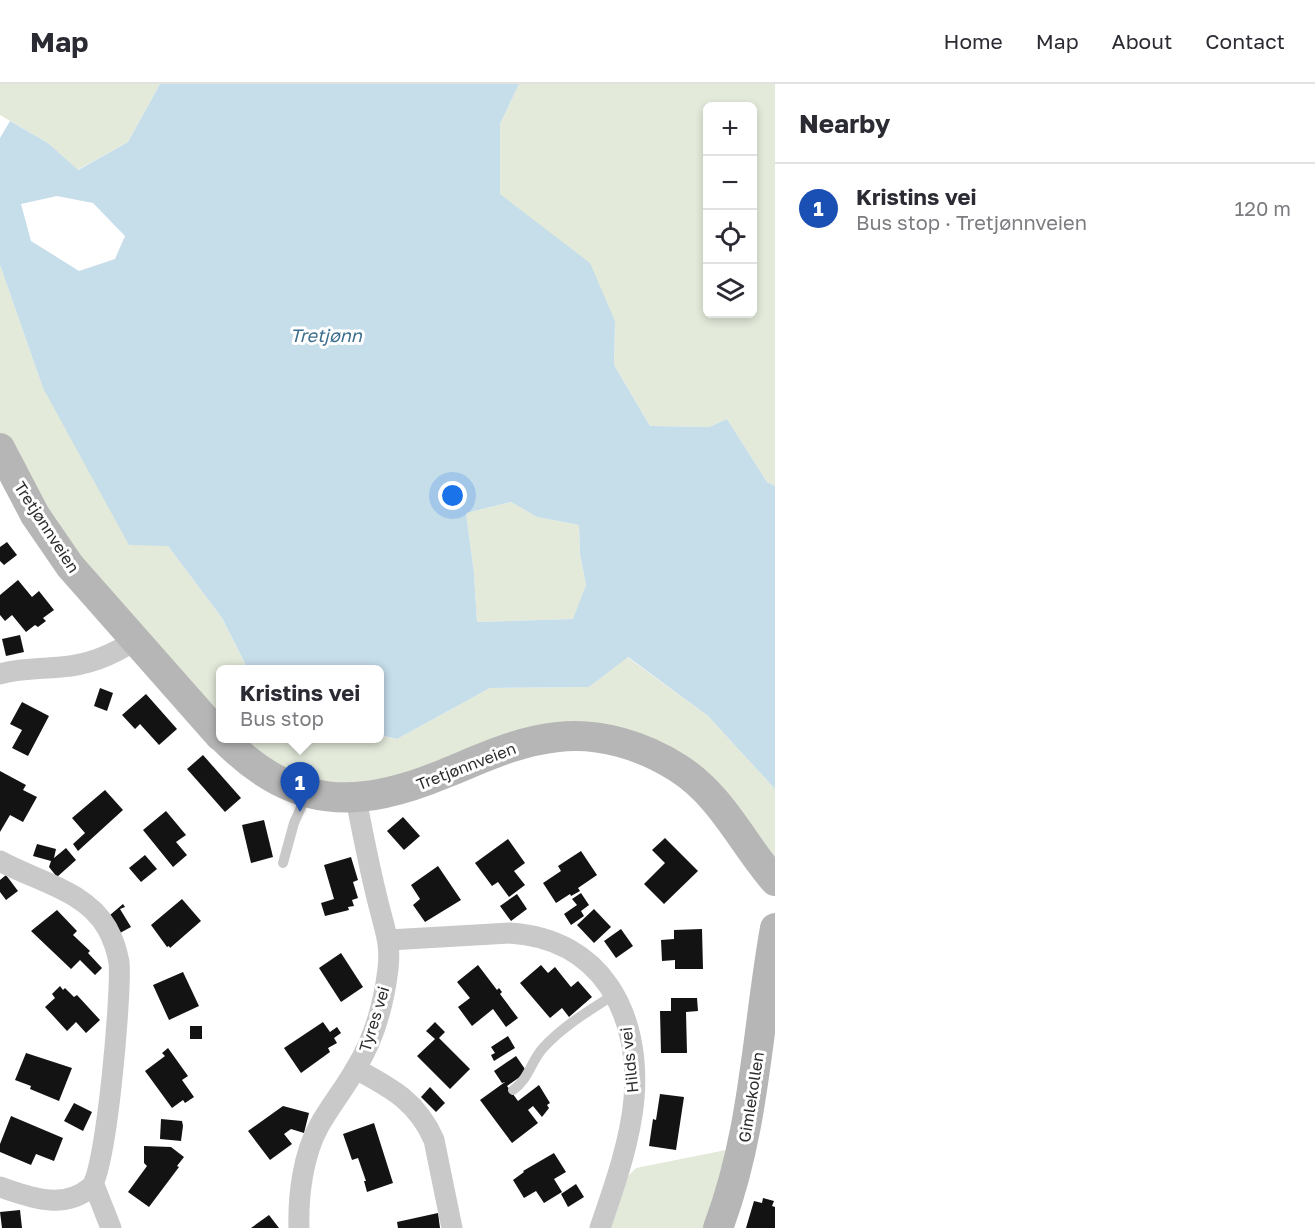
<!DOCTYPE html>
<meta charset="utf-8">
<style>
:root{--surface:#fff;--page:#f2f2f3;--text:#2b2b33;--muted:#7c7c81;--line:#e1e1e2;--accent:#d93025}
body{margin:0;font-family:"Golos Text",sans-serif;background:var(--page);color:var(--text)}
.controls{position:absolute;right:18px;top:18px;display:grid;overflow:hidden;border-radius:9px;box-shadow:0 3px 9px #0003}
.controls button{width:54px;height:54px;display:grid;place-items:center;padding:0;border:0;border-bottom:2px solid var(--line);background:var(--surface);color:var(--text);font:30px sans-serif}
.you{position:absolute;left:453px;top:412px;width:21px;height:21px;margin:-15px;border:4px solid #fff;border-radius:50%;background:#1a73e8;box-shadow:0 0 0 9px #1a73e833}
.badge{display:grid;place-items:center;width:39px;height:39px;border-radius:50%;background:var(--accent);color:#fff;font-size:20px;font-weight:700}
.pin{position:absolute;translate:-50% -50px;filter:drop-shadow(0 2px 3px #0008)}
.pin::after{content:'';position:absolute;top:32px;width:21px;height:18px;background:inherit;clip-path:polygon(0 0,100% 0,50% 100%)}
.popup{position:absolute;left:216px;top:581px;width:168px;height:78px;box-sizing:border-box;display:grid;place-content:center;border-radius:9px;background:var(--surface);filter:drop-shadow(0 2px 4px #0005);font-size:20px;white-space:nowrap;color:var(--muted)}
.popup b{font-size:22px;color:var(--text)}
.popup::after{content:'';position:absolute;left:50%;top:100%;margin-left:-12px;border:12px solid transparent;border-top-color:var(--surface)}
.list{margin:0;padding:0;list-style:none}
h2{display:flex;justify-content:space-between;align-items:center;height:78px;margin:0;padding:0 24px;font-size:26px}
h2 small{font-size:20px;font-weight:400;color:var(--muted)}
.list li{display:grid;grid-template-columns:39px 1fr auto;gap:18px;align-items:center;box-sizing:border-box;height:90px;padding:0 24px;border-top:2px solid var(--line)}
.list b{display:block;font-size:22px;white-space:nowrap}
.list p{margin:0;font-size:20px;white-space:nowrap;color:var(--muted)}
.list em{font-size:20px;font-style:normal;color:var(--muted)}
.icon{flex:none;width:33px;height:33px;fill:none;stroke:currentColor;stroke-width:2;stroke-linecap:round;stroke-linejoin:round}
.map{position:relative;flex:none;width:775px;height:1144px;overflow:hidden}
header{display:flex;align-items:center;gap:36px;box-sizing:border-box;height:84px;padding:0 30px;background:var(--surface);border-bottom:2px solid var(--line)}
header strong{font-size:28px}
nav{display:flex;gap:33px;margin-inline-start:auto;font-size:21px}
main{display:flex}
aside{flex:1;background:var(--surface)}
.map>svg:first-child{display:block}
.green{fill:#e3eada;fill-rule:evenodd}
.water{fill:#c6ddea;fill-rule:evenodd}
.building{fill:#131313}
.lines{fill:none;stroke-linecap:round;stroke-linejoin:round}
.lane{stroke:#c9c9c9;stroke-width:10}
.street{stroke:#c9c9c9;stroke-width:21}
.secondary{stroke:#b6b6b6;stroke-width:30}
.labels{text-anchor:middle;stroke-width:6;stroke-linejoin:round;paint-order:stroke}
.street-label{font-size:16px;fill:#2c2c2c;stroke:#fff}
.water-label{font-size:18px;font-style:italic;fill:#3c6f8d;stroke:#fff}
</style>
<header>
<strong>Map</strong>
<nav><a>Home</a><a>Map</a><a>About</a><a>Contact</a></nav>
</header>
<main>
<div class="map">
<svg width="775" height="1144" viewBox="0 0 775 1144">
<rect width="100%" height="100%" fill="#fff"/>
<!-- green -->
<g class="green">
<path d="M0 0H160L128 58 77 86 48 59 0 31Z"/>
<path d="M519 0H775V402L767 398 727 335 709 343 650 342 614 281 615 237 499 110 500 40ZM708 22H752V230H708Z"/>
<path d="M0 181 43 304 168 462 222 534 248 585 220 586V647L134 554 0 365Z"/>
<path d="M511 418 537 433 579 441 580 470 586 501 574 535 477 538 474 489 466 429Z"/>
<path d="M627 573 708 632 775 705V794L687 679 585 647 373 715 293 713 229 655 380 654V651L397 655 490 604 589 603Z"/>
<path d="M741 1063 721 1144H593L609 1111 636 1084Z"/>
</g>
<!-- water -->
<path class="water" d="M160 0H519L500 40V110L590 179 615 237 614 281 650 342 709 343 727 335 767 398 775 402V705L708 632 628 573 589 603 490 604 397 655 380 651V586L248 585 222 534 168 462 129 461 43 304 0 181V54L10 37 48 59 78 86 128 58ZM57 112 93 119 125 152 115 175 79 187 31 157 21 120ZM511 418 537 433 579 441 580 470 586 501 573 535 477 538 474 489 466 429Z"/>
<!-- building -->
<g class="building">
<path d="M7 458 17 471 4 481 0 477V463Z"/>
<path d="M18 496 32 513 39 507 54 526 43 534 46 537 38 543 35 541 26 548 12 531 5 537 0 531V511Z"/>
<path d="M20 551 24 568 6 572 2 555Z"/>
<path d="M100 604 113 609 107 627 94 622Z"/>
<path d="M146 610 177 645 159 661 140 640 135 645 122 631Z"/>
<path d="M22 618 49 632 28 672 12 664 22 646 10 640Z"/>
<path d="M203 671 241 714 225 728 187 685Z"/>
<path d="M0 687 26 701 23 706 37 713 23 738 10 731 0 748Z"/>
<path d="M105 706 123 726 78 767 73 760 85 749 72 734Z"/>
<path d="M166 727 186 751 176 758 187 771 173 783 143 746Z"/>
<path d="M403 733 420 752 404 766 387 747Z"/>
<path d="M264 736 273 773 251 779 242 741Z"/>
<path d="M665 754 698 787 664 820 644 800 665 779 652 766Z"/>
<path d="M508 755 525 779 514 787 525 801 509 813 498 798 492 802 475 779Z"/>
<path d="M37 760 56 765 54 774 66 764 76 776 57 793 49 783 51 777 33 772Z"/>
<path d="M581 767 597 791 578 804 580 807 571 812 570 810 556 819 543 799 561 787 558 782Z"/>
<path d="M145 771 157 785 141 798 129 784Z"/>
<path d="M351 773 358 796 353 798 358 814 352 816 354 822 348 823 349 826 325 832 321 819 334 815 324 781Z"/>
<path d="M438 782 461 816 425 838 413 821 420 815 411 801Z"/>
<path d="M6 791 18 807 6 816 0 808V796Z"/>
<path d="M581 809 589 821 581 827 584 832 571 841 564 830 577 821 572 815Z"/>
<path d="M517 810 527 825 511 837 500 822Z"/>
<path d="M182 815 201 837 170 864 169 862 167 863 151 841Z"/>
<path d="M123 820 125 823 120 825 131 843 120 849 110 831Z"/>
<path d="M594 825 611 843 594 859 577 841Z"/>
<path d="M57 826 77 847 73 851 90 867 88 869 102 884 95 891 80 876 71 885 31 847Z"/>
<path d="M621 845 633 862 616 874 604 857Z"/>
<path d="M702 845 703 885H675V876L662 877 661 856 674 855V846Z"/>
<path d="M341 869 363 903 341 918 319 884Z"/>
<path d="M478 881 497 906 499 904 502 908 500 910 518 934 506 943 493 925 472 942 458 923 470 914 457 898Z"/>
<path d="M541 881 548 889 555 883 571 903 578 897 592 913 569 933 562 924 550 934 520 899Z"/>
<path d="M183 888 199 922 169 936 153 901Z"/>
<path d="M60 902 63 906 65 904 74 913 77 911 100 936 86 949 76 938 67 947 45 923 55 914 52 910Z"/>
<path d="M671 914H697L698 927 686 928 687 969H661L660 927H671Z"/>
<path d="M323 938 330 948 337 943 341 949 334 954 337 959 328 964 330 968 301 989 284 964Z"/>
<path d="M435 938 445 948 439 954 470 985 450 1005 417 972 435 955 426 947Z"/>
<rect x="190" y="942" width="12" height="13"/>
<path d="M508 952 515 964 494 977 491 971 495 969 491 963Z"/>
<path d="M168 964 188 992 182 996 194 1013 185 1019 183 1016 172 1024 145 987 165 972 162 969Z"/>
<path d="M26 969 72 984 59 1017 30 1005 31 1002 15 996Z"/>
<path d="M516 972 527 988 507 1002 518 1017 539 1001 550 1019 547 1021 549 1024 542 1033 533 1022 528 1026 538 1039 512 1059 480 1016 505 998 502 999 494 987Z"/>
<path d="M430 1003 445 1019 436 1028 421 1013Z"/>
<path d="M660 1010 684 1013 676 1066 649 1062 653 1035 656 1036Z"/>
<path d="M74 1019 92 1028 83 1047 64 1037Z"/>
<path d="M283 1022 309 1029 304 1049 291 1045 284 1050 292 1060 270 1076 248 1047Z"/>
<path d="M11 1032 63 1054 54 1077 36 1070 31 1081 0 1068V1060Z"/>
<path d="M161 1035 182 1037 183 1042 181 1057 160 1055Z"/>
<path d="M374 1039 393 1099 367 1108 364 1097H366L358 1074 352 1076 343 1050Z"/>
<path d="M144 1062 171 1063 184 1073 177 1082 179 1083 149 1123 128 1108 147 1082 144 1079Z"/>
<path d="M554 1069 566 1088 554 1095 562 1108 544 1119 536 1107 524 1114 513 1096 524 1088 523 1087Z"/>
<path d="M576 1100 584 1113 568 1123 561 1110Z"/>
<path d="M763 1114 774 1117 772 1122 775 1123V1144H746L754 1117 762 1119Z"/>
<path d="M20 1126 22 1144H2L0 1128Z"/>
<path d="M438 1129 440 1144H398L397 1138Z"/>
<path d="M269 1131 279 1144H251Z"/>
</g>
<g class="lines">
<!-- lane -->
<g class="lane">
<path d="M283 779 294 739 307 710"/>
<path d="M513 1006C529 995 531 977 543 964 563 942 590 926 615 910"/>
</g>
<!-- street -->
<g class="street">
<path d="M0 590C20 584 40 585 61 583 87 581 113 571 135 556"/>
<path d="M0 777C36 797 85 806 107 844 112 853 117 867 119 878 122 906 106 1090 91 1103 63 1127 30 1113 0 1103"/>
<path d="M389 856 510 849C602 855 641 930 634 1015 630 1059 614 1103 600 1144"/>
<path d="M356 985C391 1004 417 1017 434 1056L452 1144"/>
<path d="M94 1101 111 1144"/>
<path d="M299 1144C298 1111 303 1071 319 1042 330 1022 345 1004 356 984 374 955 384 918 388 885 391 860 385 846 379 822 370 787 363 751 356 715"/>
</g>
<!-- secondary -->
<g class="secondary">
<path d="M0 364 35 431 70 482 220 652"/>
<path d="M223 654C293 726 358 726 446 689 483 674 518 657 558 653 599 648 644 662 678 684 722 712 742 759 775 797"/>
<path d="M718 1144C755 1047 757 945 775 844"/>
</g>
</g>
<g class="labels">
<!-- street labels -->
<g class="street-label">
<text transform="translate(47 443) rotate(57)" y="6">Tretjønnveien</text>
<text transform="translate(466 682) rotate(-21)" y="6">Tretjønnveien</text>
<text transform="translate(374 935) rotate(-73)" y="6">Tyres vei</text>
<text transform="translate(629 976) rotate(-96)" y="6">Hilds vei</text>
<text transform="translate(751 1013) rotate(-81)" y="6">Gimlekollen</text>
</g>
<!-- water labels -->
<g class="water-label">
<text x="326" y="258">Tretjønn</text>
</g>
</g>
</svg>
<div class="controls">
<button>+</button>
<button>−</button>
<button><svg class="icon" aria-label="locate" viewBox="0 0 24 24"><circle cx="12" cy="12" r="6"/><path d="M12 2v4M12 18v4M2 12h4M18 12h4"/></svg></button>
<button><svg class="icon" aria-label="layers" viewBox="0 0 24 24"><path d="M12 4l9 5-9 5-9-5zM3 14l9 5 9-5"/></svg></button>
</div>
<div class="you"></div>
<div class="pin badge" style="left:300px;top:728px;background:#1a4fb4">1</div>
<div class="popup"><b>Kristins vei</b>Bus stop</div>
</div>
<aside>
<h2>Nearby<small></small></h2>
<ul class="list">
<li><span class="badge" style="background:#1a4fb4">1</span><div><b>Kristins vei</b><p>Bus stop · Tretjønnveien</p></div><em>120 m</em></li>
</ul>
</aside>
</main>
